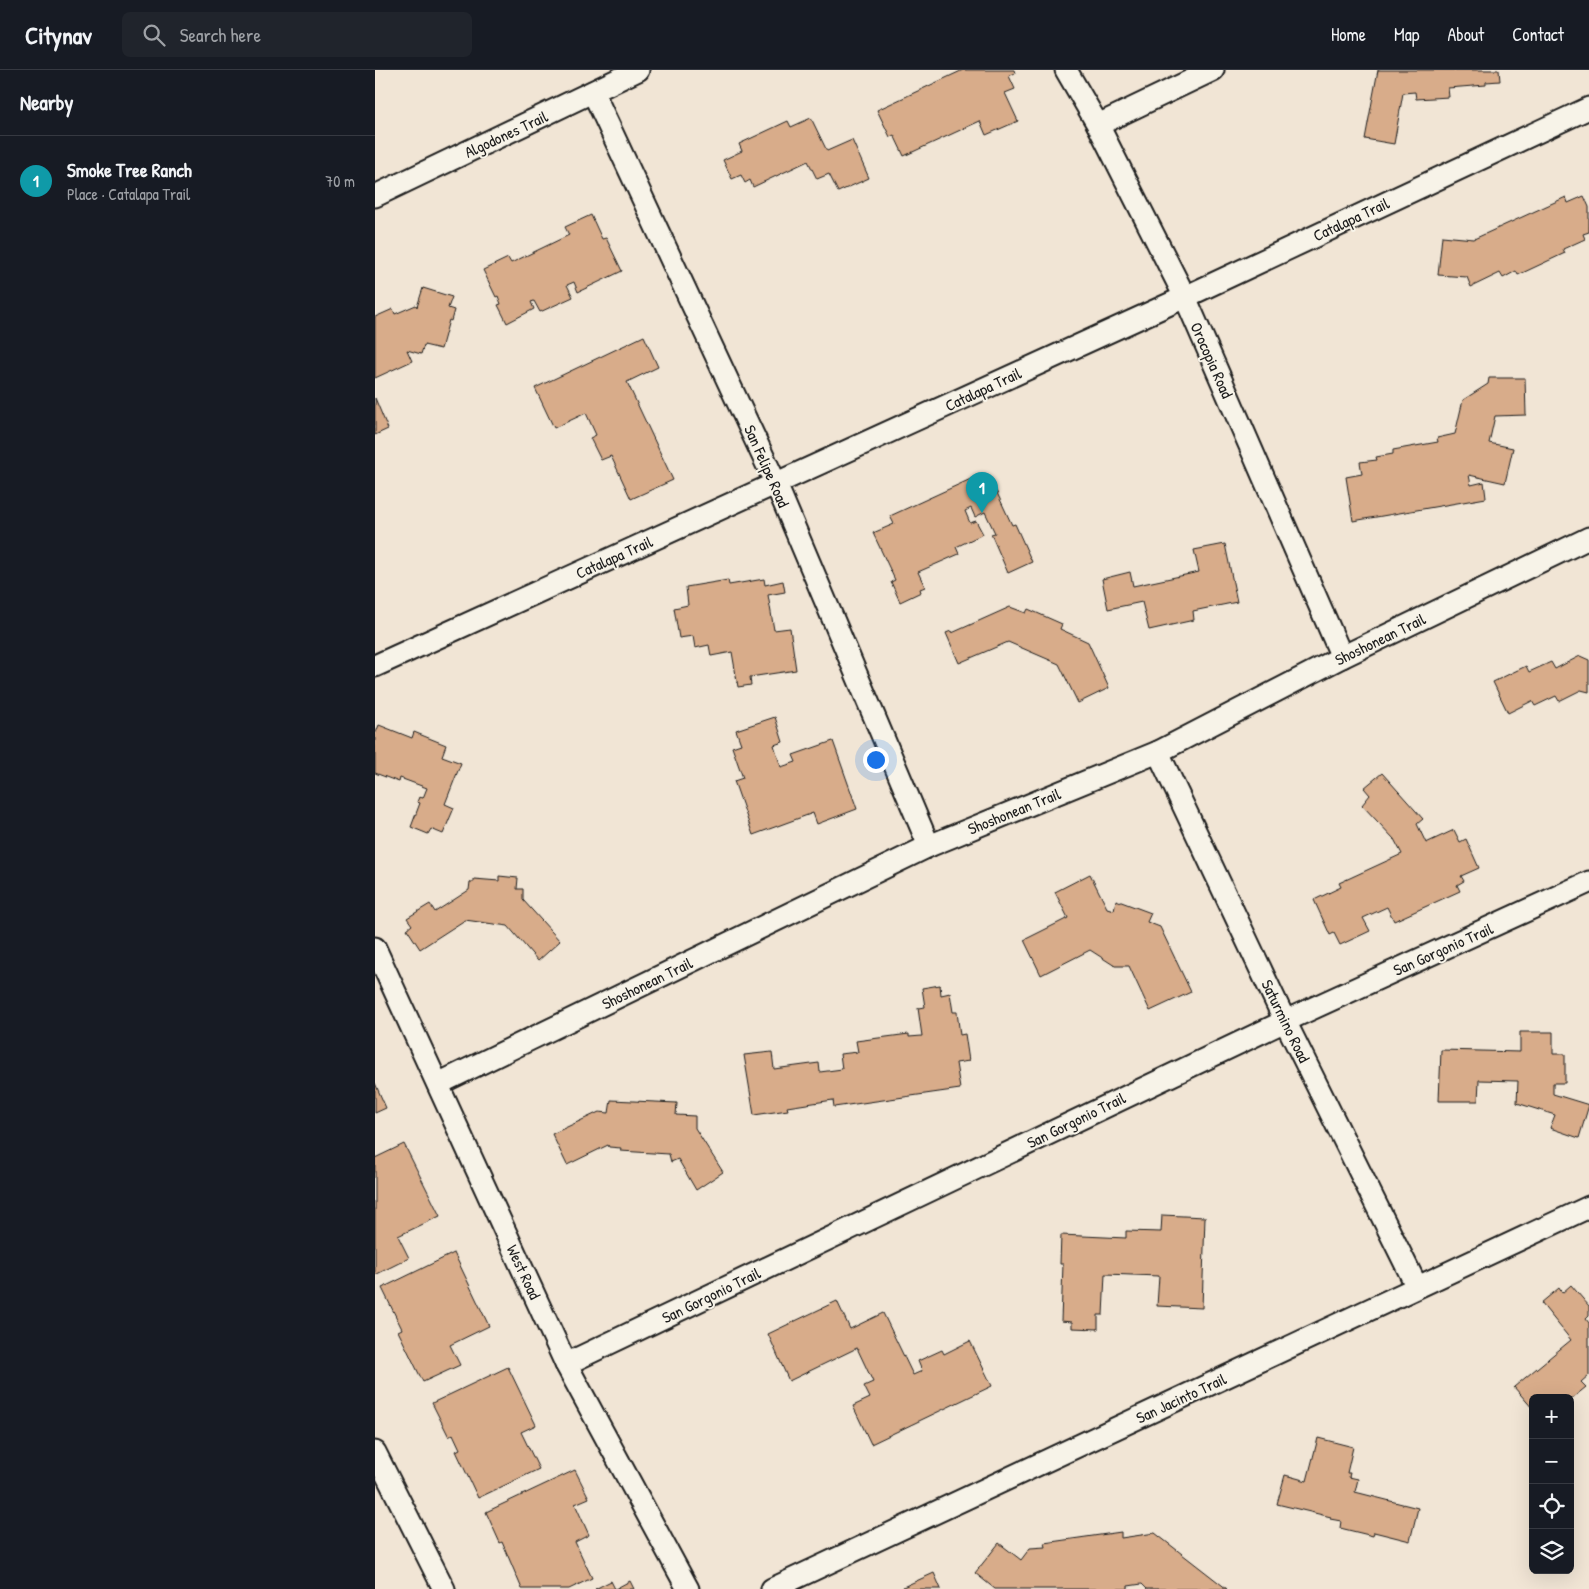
<!DOCTYPE html>
<meta charset="utf-8">
<style>
:root{--surface:#171b24;--page:#20242c;--text:#f1f3f6;--muted:#9ea1a6;--line:#363941;--accent:#919294}
body{margin:0;font-family:"Patrick Hand",sans-serif;background:var(--page);color:var(--text)}
.controls{position:absolute;right:15px;bottom:15px;display:grid;overflow:hidden;border-radius:8px;box-shadow:0 5px 20px #0002}
.controls button{width:45px;height:45px;display:grid;place-items:center;padding:0;border:0;border-bottom:1px solid var(--line);background:var(--surface);color:var(--text);font:25px sans-serif}
.you{position:absolute;left:500px;top:689px;width:18px;height:18px;margin:-12px;border:4px solid #fff;border-radius:50%;background:#1a73e8;box-shadow:0 0 0 8px #1a73e833}
.badge{display:grid;place-items:center;width:32px;height:32px;border-radius:50%;background:var(--accent);color:#fff;font-size:16px;font-weight:700}
.pin{position:absolute;translate:-50% -41px;filter:drop-shadow(0 1px 2px #0008)}
.pin::after{content:'';position:absolute;top:26px;width:18px;height:15px;background:inherit;clip-path:polygon(0 0,100% 0,50% 100%)}
.list{margin:0;padding:0;list-style:none}
h2{display:flex;justify-content:space-between;align-items:center;height:65px;margin:0;padding:0 20px;font-size:21px}
h2 small{font-size:16px;font-weight:400;color:var(--muted)}
.list li{display:grid;grid-template-columns:32px 1fr auto;gap:15px;align-items:center;box-sizing:border-box;height:90px;padding:0 20px;border-top:1px solid var(--line)}
.list b{display:block;font-size:19px;white-space:nowrap}
.list p{margin:0;font-size:16px;white-space:nowrap;color:var(--muted)}
.list em{font-size:16px;font-style:normal;color:var(--muted)}
.icon{flex:none;width:28px;height:28px;fill:none;stroke:currentColor;stroke-width:2;stroke-linecap:round;stroke-linejoin:round}
.map{position:relative;flex:none;width:1214px;height:1519px;overflow:hidden}
header{display:flex;align-items:center;gap:30px;box-sizing:border-box;height:70px;padding:0 25px;background:var(--surface);border-bottom:1px solid var(--line)}
header strong{font-size:24px}
nav{display:flex;gap:28px;margin-inline-start:auto;font-size:18px}
.search{width:350px;height:45px;background:var(--page);display:flex;align-items:center;gap:12px;box-sizing:border-box;padding:0 18px;border-radius:8px;color:var(--muted);font-size:19px}
main{display:flex}
aside{flex:1;background:var(--surface)}
.map>svg:first-child{display:block}
.building{fill:#d8ac8a;stroke:#1c1c1c}
.lines{fill:none;stroke-linecap:round;stroke-linejoin:round}
.minor-casing{stroke:#1c1c1c;stroke-width:25}
.minor{stroke:#f7f3e8;stroke-width:21}
.labels{text-anchor:middle;stroke-width:4;stroke-linejoin:round;paint-order:stroke}
.street-label{font-size:16px;fill:#1c1c1c;stroke:#f7f3e8}
</style>
<header>
<strong>Citynav</strong>
<div class="search"><svg class="icon" aria-label="search" viewBox="0 0 24 24"><circle cx="10" cy="10" r="6"/><path d="M15 15l6 6"/></svg>Search here</div>
<nav><a>Home</a><a>Map</a><a>About</a><a>Contact</a></nav>
</header>
<main>
<aside>
<h2>Nearby<small></small></h2>
<ul class="list">
<li><span class="badge" style="background:#0f9aa8">1</span><div><b>Smoke Tree Ranch</b><p>Place · Catalapa Trail</p></div><em>70 m</em></li>
</ul>
</aside>
<div class="map">
<svg width="1214" height="1519" viewBox="0 0 1214 1519">
<rect width="100%" height="100%" fill="#f1e5d5"/>
<filter id="ink" filterUnits="userSpaceOnUse"><feTurbulence type="fractalNoise" baseFrequency=".02" numOctaves="2"/><feDisplacementMap in="SourceGraphic" scale="10" xChannelSelector="R" yChannelSelector="G"/><feConvolveMatrix kernelMatrix="1 2 1 2 8 2 1 2 1" color-interpolation-filters="sRGB"/></filter>
<g filter="url(#ink)">
<!-- building -->
<g class="building">
<path d="M588 0H639L640 3 634 6 640 19 630 23 643 51 611 65 605 51 529 86 519 65 515 67 502 40Z"/>
<path d="M1003 0H1124L1125 11 1111 12V15L1073 18 1074 27 1041 29 1040 22 1028 23 1019 74 990 69Z"/>
<path d="M436 48 452 81 477 70 494 108 463 122 454 104 442 109 433 91 378 117 375 110 370 113 366 105 357 109 348 90 367 81 364 74 413 51 416 57Z"/>
<path d="M1209 126 1214 137V162L1208 164 1210 169 1188 179 1190 183 1143 205 1141 201 1128 208 1125 203 1096 217 1092 207 1063 205 1067 166 1099 169 1191 127 1193 133Z"/>
<path d="M216 145 227 169 231 168 247 201 203 222 199 212 192 215 198 227 165 242 159 231 156 232 159 239 132 253 123 235 126 234 123 226 121 227 108 200 133 188 136 193 194 165 190 157Z"/>
<path d="M48 218 77 227 73 238 79 240 76 251 74 250 66 279 49 275 46 284 32 280 37 291 0 308V247L18 239 20 244 41 235 42 237Z"/>
<path d="M269 266 283 297 252 312 298 410 256 429 236 386 226 390 215 368 221 365 211 343 179 358 160 318Z"/>
<path d="M1114 308H1150L1151 345 1120 346 1114 373 1138 378 1130 413 1094 405 1096 415 1109 412 1111 428 978 451 971 407 987 404 985 392 1002 390 1001 387 1018 384V380L1063 372 1062 368 1080 364 1088 330 1113 314Z"/>
<path d="M0 328 13 359 0 365Z"/>
<path d="M598 408 602 416 616 410 637 455 640 454 657 492 633 503 616 464 620 463 610 442 600 447 596 438 590 441 595 453 601 451 608 464 581 477 584 484 543 502 550 517 545 519 546 522 525 532 516 512 520 510 498 463 519 454 515 446Z"/>
<path d="M850 474 862 532 818 541 819 550 774 560 767 532 733 539 727 509 755 502 758 516 824 502 819 480Z"/>
<path d="M389 509 390 515 408 511 410 522 393 525 399 560 415 558 421 600 375 607 376 615 363 617 357 582 336 586 334 575 320 578 318 566 304 568 299 538 313 535 311 517 353 510 354 515Z"/>
<path d="M635 537 651 543 653 539 687 554 685 559 713 572 734 618 703 633 684 594 633 572 584 593 571 563 576 561 577 563Z"/>
<path d="M1205 586 1214 590V622L1206 620 1184 631 1181 626 1160 636 1157 631 1133 643 1118 612 1151 596 1154 602 1176 592 1180 599Z"/>
<path d="M400 647 408 672 399 675 406 697 421 692 418 685 458 671 482 739 442 754 438 743 378 765 359 711 368 708 357 677 366 674 361 660Z"/>
<path d="M4 655 37 668 39 662 71 675 67 686 86 693 70 734 79 738 68 764 56 759 53 764 36 757 45 733 42 732 44 727 48 728 52 718 25 708 24 712 0 703V665Z"/>
<path d="M1007 703 1048 749 1042 754 1051 773 1079 760 1085 772 1091 769 1104 798 1086 806 1089 811 1082 815 1085 821 1019 851 1012 837 988 848 995 861 965 875 959 863 955 865 939 830 966 817 964 813 1027 784 1019 769 987 735 995 725 989 718Z"/>
<path d="M715 804 732 838 739 840 741 830 776 843 772 852 785 857 816 922 775 941 754 896H740L715 880 666 905 649 870 693 848 680 822Z"/>
<path d="M124 806 143 808 142 819H148V830L185 871 163 891 133 856 90 850 45 879 32 859 37 855 32 848 55 834 60 842 94 820 95 812H99V809L124 811Z"/>
<path d="M565 915 566 925 575 923 578 942H582L585 965 590 964 594 991 581 993 585 1019 459 1037 458 1030 412 1037 413 1040 379 1045 369 985 397 982 399 999 444 993 445 1002 467 999 465 984 483 982 481 971 534 964V967L547 966 543 938 550 937 547 918Z"/>
<path d="M1145 962H1178V984H1190V1013H1178V1024L1214 1035 1204 1068 1175 1058 1180 1045 1142 1033 1143 1011 1104 1010 1103 1031H1064L1066 980 1145 982Z"/>
<path d="M0 1013 11 1038 0 1043Z"/>
<path d="M236 1030 302 1033 301 1045 320 1046V1058L348 1102 321 1120 303 1089 296 1092 294 1084 245 1081 246 1078 234 1077 233 1075 192 1095 177 1064 224 1042 234 1043Z"/>
<path d="M29 1074 65 1146 23 1166 34 1188 0 1205V1088Z"/>
<path d="M787 1145 830 1147 827 1238 782 1236 784 1206 730 1204 728 1245H723V1259L697 1258V1252L686 1251 688 1194H685L686 1165 751 1168V1161L786 1162Z"/>
<path d="M79 1183 114 1256 75 1275 85 1295 48 1312 23 1261 27 1259 7 1218Z"/>
<path d="M1196 1215 1214 1236V1246L1211 1249 1214 1253V1305L1206 1312 1211 1317 1195 1330V1328H1158V1339L1139 1317 1196 1270 1166 1233 1184 1218 1187 1223Z"/>
<path d="M462 1231 475 1259 508 1243 538 1305 547 1301 543 1291 567 1280 569 1284 595 1271 617 1316 496 1374 478 1336 495 1328 489 1316 498 1312 482 1278 414 1311 393 1264Z"/>
<path d="M133 1297 161 1355 146 1362 164 1399 103 1428 81 1381 85 1379 78 1364 74 1367 57 1333Z"/>
<path d="M943 1368 978 1377 972 1403H975L974 1407 983 1409 980 1422 1043 1438 1035 1471 999 1462 998 1466 965 1458 966 1451 955 1449 956 1447 902 1434 910 1405 932 1411Z"/>
<path d="M200 1400 214 1428 200 1434 214 1465 200 1472 217 1508 194 1519H147L127 1472 125 1473 111 1442Z"/>
<path d="M746 1462V1468L780 1463 852 1519H772L767 1514 753 1516V1519H620L600 1503 624 1473 646 1490 655 1478 670 1477 669 1473Z"/>
<path d="M559 1503 566 1519H529L528 1517Z"/>
<path d="M236 1511 240 1519H220Z"/>
<path d="M255 1511 259 1519H240Z"/>
</g>
<g class="lines">
<defs>
<g id="minor">
<path d="M691 0 723 55 810 227 967 587"/>
<path d="M218 22 401 414 554 776"/>
<path d="M723 55 838 0"/>
<path d="M0 126 263 0"/>
<path d="M0 596 810 227 1214 38"/>
<path d="M783 682 910 951 1042 1217"/>
<path d="M0 878 191 1294 313 1519"/>
<path d="M63 1014 554 776 783 682 967 587 1214 468"/>
<path d="M191 1294 910 951 1214 812"/>
<path d="M0 1382 69 1519"/>
<path d="M397 1519 1214 1137"/>
</g>
</defs>
<!-- minor casing -->
<use href="#minor" class="minor-casing"/>
<!-- minor -->
<use href="#minor" class="minor"/>
</g>
</g>
<g class="labels">
<!-- street labels -->
<g class="street-label">
<text transform="translate(131 64) rotate(-25)" y="6">Algodones Trail</text>
<text transform="translate(976 149) rotate(-25)" y="6">Catalapa Trail</text>
<text transform="translate(837 290) rotate(66)" y="6">Orocopia Road</text>
<text transform="translate(608 319) rotate(-25)" y="6">Catalapa Trail</text>
<text transform="translate(392 396) rotate(66)" y="6">San Felipe Road</text>
<text transform="translate(239 487) rotate(-24)" y="6">Catalapa Trail</text>
<text transform="translate(1005 569) rotate(-26)" y="6">Shoshonean Trail</text>
<text transform="translate(639 741) rotate(-22)" y="6">Shoshonean Trail</text>
<text transform="translate(1068 879) rotate(-24)" y="6">San Gorgonio Trail</text>
<text transform="translate(272 913) rotate(-26)" y="6">Shoshonean Trail</text>
<text transform="translate(911 951) rotate(64)" y="6">Saturmino Road</text>
<text transform="translate(701 1050) rotate(-26)" y="6">San Gorgonio Trail</text>
<text transform="translate(149 1202) rotate(65)" y="6">West Road</text>
<text transform="translate(336 1225) rotate(-26)" y="6">San Gorgonio Trail</text>
<text transform="translate(806 1328) rotate(-25)" y="6">San Jacinto Trail</text>
</g>
</g>
</svg>
<div class="controls">
<button>+</button>
<button>−</button>
<button><svg class="icon" aria-label="locate" viewBox="0 0 24 24"><circle cx="12" cy="12" r="6"/><path d="M12 2v4M12 18v4M2 12h4M18 12h4"/></svg></button>
<button><svg class="icon" aria-label="layers" viewBox="0 0 24 24"><path d="M12 4l9 5-9 5-9-5zM3 14l9 5 9-5"/></svg></button>
</div>
<div class="you"></div>
<div class="pin badge" style="left:607px;top:443px;background:#0f9aa8">1</div>
</div>
</main>
